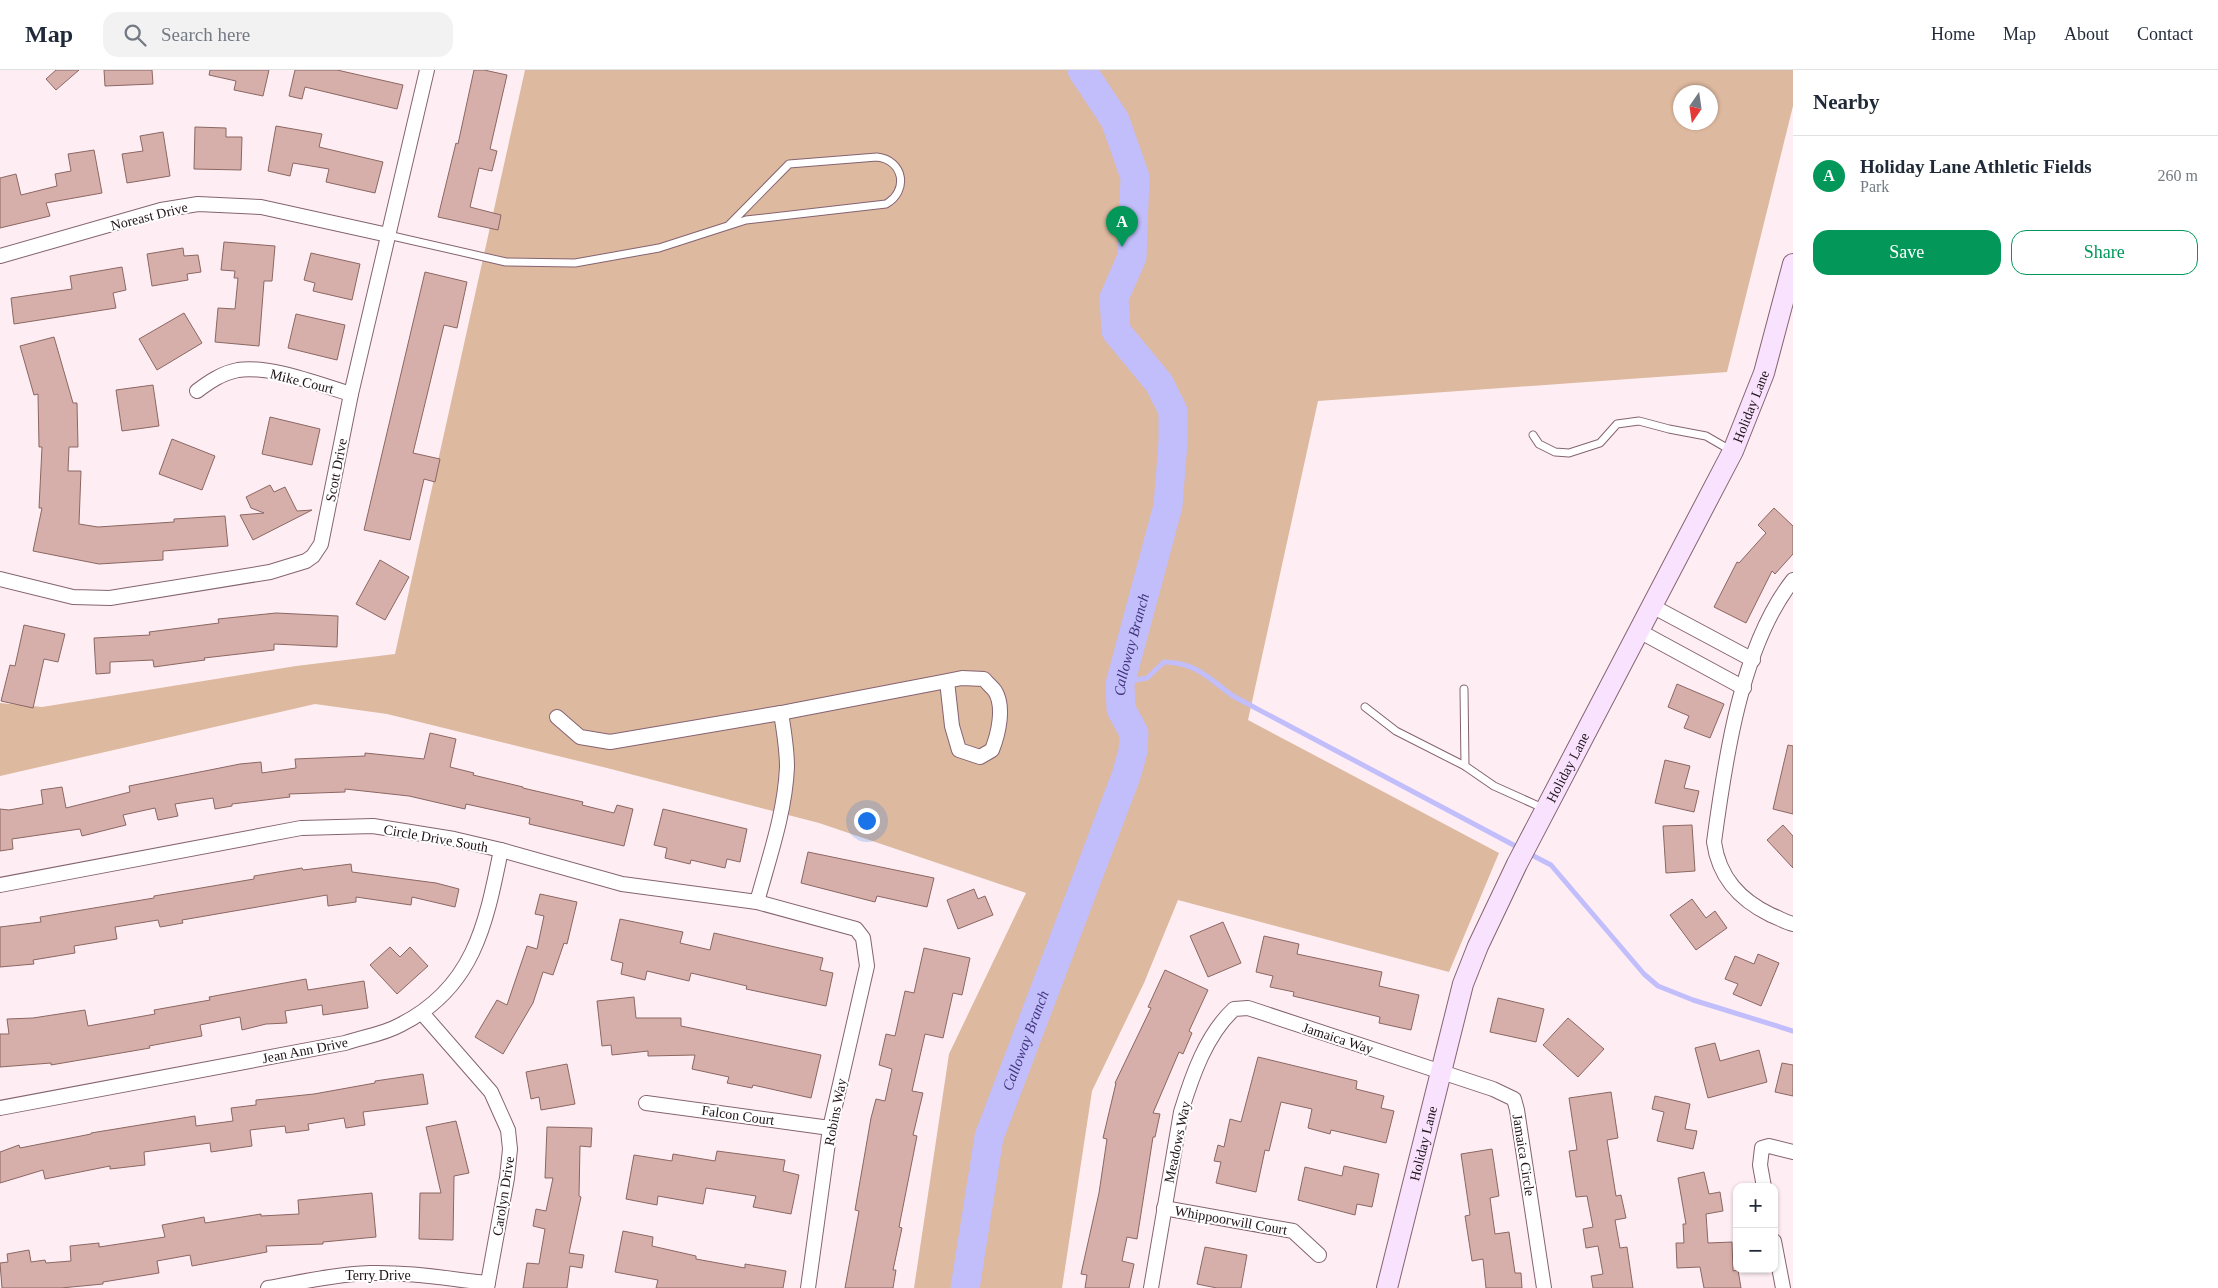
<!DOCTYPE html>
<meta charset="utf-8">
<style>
:root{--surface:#fff;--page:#f2f2f3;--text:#1f2937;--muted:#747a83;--line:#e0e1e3;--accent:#039859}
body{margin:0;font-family:"Times New Roman",serif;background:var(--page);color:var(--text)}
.controls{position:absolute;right:15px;bottom:15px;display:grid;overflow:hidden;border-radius:10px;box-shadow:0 1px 4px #0004}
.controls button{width:45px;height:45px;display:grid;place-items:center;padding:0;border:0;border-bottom:1px solid var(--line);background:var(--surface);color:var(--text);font:25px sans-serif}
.compass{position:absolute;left:1673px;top:15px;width:45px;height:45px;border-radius:50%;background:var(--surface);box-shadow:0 1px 4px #0004;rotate:193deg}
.you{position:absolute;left:866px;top:750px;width:18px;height:18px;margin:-12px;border:4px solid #fff;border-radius:50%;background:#1a73e8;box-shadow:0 0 0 8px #1a73e833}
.badge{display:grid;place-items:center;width:32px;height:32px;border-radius:50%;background:var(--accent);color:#fff;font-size:16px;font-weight:700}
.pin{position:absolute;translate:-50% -41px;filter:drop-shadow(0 1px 2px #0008)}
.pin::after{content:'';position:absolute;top:26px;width:18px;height:15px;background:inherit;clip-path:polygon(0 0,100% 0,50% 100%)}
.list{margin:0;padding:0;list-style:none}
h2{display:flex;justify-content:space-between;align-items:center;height:65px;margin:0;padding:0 20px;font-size:21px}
h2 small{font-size:16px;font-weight:400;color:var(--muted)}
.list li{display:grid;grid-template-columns:32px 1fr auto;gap:15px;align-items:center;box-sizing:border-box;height:80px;padding:0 20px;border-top:1px solid var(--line)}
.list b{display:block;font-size:19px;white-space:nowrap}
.list p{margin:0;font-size:16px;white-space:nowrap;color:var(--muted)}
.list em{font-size:16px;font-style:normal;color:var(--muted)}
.actions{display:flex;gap:10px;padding:15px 20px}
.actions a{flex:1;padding:11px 0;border:1px solid var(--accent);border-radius:15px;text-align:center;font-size:18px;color:var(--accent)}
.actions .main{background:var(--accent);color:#fff}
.icon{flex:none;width:28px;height:28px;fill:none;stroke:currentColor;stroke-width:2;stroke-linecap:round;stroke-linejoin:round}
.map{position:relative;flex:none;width:1793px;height:1218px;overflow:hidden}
header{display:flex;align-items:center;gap:30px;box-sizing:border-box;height:70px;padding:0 25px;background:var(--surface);border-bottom:1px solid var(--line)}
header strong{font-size:24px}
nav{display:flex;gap:28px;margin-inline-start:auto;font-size:18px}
.search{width:350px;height:45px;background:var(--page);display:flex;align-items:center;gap:12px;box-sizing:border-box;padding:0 18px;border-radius:15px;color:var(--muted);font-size:19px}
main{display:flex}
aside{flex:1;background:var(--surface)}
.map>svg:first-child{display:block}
.green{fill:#ddb99f;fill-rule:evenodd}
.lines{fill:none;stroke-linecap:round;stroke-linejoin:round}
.stream{stroke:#c2bdfb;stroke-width:5}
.river{stroke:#c2bdfb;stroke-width:29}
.building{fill:#d6aeaa;stroke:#8b6763}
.lane-casing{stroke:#856371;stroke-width:9}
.street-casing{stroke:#856371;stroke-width:16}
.secondary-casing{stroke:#856371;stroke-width:22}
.lane{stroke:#fff;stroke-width:7}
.street{stroke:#fff;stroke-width:14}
.secondary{stroke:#f8e2fd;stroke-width:20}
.labels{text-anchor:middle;stroke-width:4;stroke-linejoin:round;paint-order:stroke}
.street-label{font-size:14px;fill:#1f1218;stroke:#fff}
.water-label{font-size:15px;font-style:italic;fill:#42367d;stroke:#fff}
</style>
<header>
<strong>Map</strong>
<div class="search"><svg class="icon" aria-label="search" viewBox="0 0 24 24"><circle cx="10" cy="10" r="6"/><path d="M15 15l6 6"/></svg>Search here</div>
<nav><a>Home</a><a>Map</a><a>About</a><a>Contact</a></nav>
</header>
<main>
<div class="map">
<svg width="1793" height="1218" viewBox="0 0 1793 1218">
<rect width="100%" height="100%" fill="#feeef4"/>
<!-- green -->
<path class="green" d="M525 0H1793V36L1727 302 1318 331 1248 650 1499 783 1449 902 1178 830 1144 913 1092 1021 1062 1218H914L949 984 1026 823 819 753 607 698 387 644 315 634 0 706V633L42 637 296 596 395 584ZM1680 22H1710V52H1680Z"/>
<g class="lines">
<!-- stream -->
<g class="stream">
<path d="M1124 599 1126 604 1136 610 1147 608 1164 592C1197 593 1207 607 1233 626L1521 779"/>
<path d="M1528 783 1551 795 1644 904 1658 916 1693 930 1793 961"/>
</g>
<!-- river -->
<path class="river" id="s1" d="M965 1218 989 1067 1126 706 1133 681 1134 663 1121 639 1120 614 1168 436 1173 372V341L1159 313 1116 261 1114 228 1132 187 1135 107 1115 50 1082 0"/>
</g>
<!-- building -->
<g class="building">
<path d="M56 0H79L56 20 46 9Z"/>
<path d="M104 0H152L153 14 105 16Z"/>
<path d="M210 0H269L263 26 234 20 236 11 209 5Z"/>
<path d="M295 0H337L403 15 397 39 305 17 302 29 289 26Z"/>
<path d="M474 0H484L507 5 490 79 497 81 492 101 479 98 470 137 501 145 498 160 438 147 456 73 458 74Z"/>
<path d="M276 56 322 64 319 77 383 92 375 123 326 112 329 99 293 93 290 106 268 101Z"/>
<path d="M195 57 226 58V67H242L241 100 194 99Z"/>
<path d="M163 62 170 106 127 113 122 84 143 81 140 66Z"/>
<path d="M94 80 102 123 46 133 50 146 0 158V108L16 104 21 125 57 116 55 104 71 101 68 84Z"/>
<path d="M224 172 275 176 272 211H264L259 276 215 272 218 238 235 239 238 208H234L235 201 221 200Z"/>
<path d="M183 178 184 186 198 185 201 202 187 204 188 210 152 216 147 184Z"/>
<path d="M311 183 360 194 352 230 313 221 315 213 304 210Z"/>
<path d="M122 197 126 220 113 223 116 238 14 254 11 228 72 219 70 206Z"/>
<path d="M425 202 467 212 457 258 444 255 413 383 440 389 435 412 424 409 410 470 364 460Z"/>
<path d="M184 243 202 273 157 300 139 269Z"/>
<path d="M296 244 345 255 337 290 288 278Z"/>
<path d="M54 267 73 333H77L78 377H69L68 401H81L79 454 98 457 174 452V449L225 446 228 476 163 481V490L99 494 33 481 42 438H39L42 377H39L38 324 34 325 20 276Z"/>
<path d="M153 315 159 356 122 361 116 320Z"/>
<path d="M270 347 320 359 312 395 262 384Z"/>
<path d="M172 369 215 386 202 420 159 404Z"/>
<path d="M270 415 274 422 285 417 297 441 312 440 253 470 240 445 264 443 251 438 246 427Z"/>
<path d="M1774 438 1793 456V484L1775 504 1772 501 1746 553 1714 537 1737 492 1739 493 1766 463 1758 455Z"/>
<path d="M380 490 409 507 385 550 356 534Z"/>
<path d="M276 543 338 546 337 577 274 574V580L204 588 205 590 154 597 153 590 110 592V603L96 604 94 568 150 565 149 562 219 553 218 549Z"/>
<path d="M24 555 65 564 58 592 44 589 33 638 1 631 10 595 15 596Z"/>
<path d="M1677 614 1724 634 1710 668 1684 658 1689 646 1668 637Z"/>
<path d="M430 663 456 669 450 697 474 703 473 705 523 717V718L583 732 582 735 614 743 617 735 633 739 624 776 529 754 530 748 466 734 465 739 409 726 345 719V722L289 724 290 727 232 734V736L215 739 213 728 175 734 178 746 158 750 155 738 123 745 126 755 82 766 80 759 12 769 13 779 0 781V739L9 740 43 734 41 720 62 717 66 738 130 722 129 716 240 694 261 692 262 703 296 698 295 689 365 686V683L424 689Z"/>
<path d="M1788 675 1793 676V744L1773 739Z"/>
<path d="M1665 690 1690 696 1684 718 1699 721 1694 742 1655 733Z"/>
<path d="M663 739 747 759 740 792 727 789 725 798 691 790 690 794 665 788 667 778 654 775Z"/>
<path d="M1692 755 1695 801 1666 803 1663 756Z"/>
<path d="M1783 755 1793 766V798L1767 770Z"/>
<path d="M808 782 934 808 927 837 877 826 875 832 801 813Z"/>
<path d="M351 794 352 802 436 813 459 819 455 837 412 827 411 835 356 827V832L328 836 327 825 182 850 183 853 160 857 158 850 115 857 117 869 74 876 75 883 33 890 34 894 0 897V857L41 852 40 847 154 828V826L254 809V806L302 798 303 800Z"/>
<path d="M974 819 978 829 985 826 993 845 958 859 947 830Z"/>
<path d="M540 824 577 832 567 874 564 873 553 905 543 902 533 933 503 984 475 967 497 930 507 935 527 876 537 879 544 846 535 844Z"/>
<path d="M1692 829 1706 848 1715 841 1727 858 1696 880 1670 845Z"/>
<path d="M620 849 683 862 680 873 710 880 714 863 823 888 820 900 833 903 826 936 746 919 747 916 691 903 689 911 647 901 645 910 621 904 623 893 611 890Z"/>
<path d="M1223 852 1241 893 1208 907 1190 866Z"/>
<path d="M1264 866 1299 874 1297 884 1382 902 1379 916 1419 925 1411 960 1379 953 1380 947 1293 926 1294 922 1270 917 1273 906 1256 902Z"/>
<path d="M390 877 400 887 410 877 428 896 397 924 370 895Z"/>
<path d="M924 878 970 888 962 925 953 923 943 968 925 964 912 1021 923 1023 913 1065 917 1066 899 1157 902 1158 893 1200H896L893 1218H845L859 1141 855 1140 871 1048 876 1029 885 1031 892 999 879 995 886 964 895 966 905 921 914 923Z"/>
<path d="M1758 884 1779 893 1761 936 1733 924 1738 914 1725 909 1735 886 1754 894Z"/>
<path d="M1165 900 1208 920 1189 961 1192 963 1183 984 1179 982 1153 1043 1160 1044 1155 1067H1153L1137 1169 1127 1167 1122 1191 1134 1194 1129 1218H1085L1087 1205 1081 1204 1099 1123 1107 1069 1103 1068 1116 1013H1115L1151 938 1148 937Z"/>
<path d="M306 909 308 920 364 911 368 938 323 945 322 935 285 941 287 953 266 954 242 960 240 947 200 955 202 966 149 976 150 978 51 995V993L0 997V964H9L7 949 33 948 85 940 88 956 155 944 154 940 210 930 209 927Z"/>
<path d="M634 927 636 948H681V956L821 985 811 1028 753 1015 752 1018 727 1013 729 1007 692 999 695 985 648 986V981L612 985 611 975 602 976 597 931Z"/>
<path d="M1498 928 1544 939 1536 972 1490 962Z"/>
<path d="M1568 948 1604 979 1578 1007 1543 975Z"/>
<path d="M1715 973 1720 991 1759 980 1767 1012 1708 1028 1695 978Z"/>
<path d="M1258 987 1357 1011 1356 1019 1384 1026 1381 1038 1394 1041 1386 1073 1331 1060 1330 1064 1308 1058 1312 1039 1281 1032 1269 1081 1265 1080 1256 1122 1216 1113 1221 1092 1214 1091 1218 1075 1224 1077 1230 1049 1241 1052Z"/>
<path d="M1782 993 1793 995V1026L1775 1022Z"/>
<path d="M567 994 575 1034 541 1040 539 1027 531 1029 526 1002Z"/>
<path d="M423 1004 428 1034 363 1042 365 1055 346 1058 344 1048 308 1054 309 1060 286 1063 285 1056 250 1060 252 1076 211 1082 210 1073 144 1082 145 1095 110 1099V1096L45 1109 43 1100 0 1113V1082L19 1075 20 1078 91 1064V1063L195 1046 196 1056 233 1051 231 1038 256 1035V1030L314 1024 375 1013V1011Z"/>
<path d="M1611 1022 1618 1068 1607 1070 1616 1126 1621 1125 1626 1148 1615 1150 1620 1178 1627 1177 1633 1218H1593L1591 1206 1603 1204 1598 1176 1586 1178 1583 1159 1593 1157 1587 1126 1576 1127 1569 1081 1577 1080 1569 1028Z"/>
<path d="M1655 1026 1690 1034 1685 1059 1697 1061 1693 1079 1657 1071 1664 1042 1652 1039Z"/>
<path d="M456 1051 469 1103 454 1106 453 1170 419 1169 420 1123H441L426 1057Z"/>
<path d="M547 1057 592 1058 591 1077 580 1076 579 1126 581 1127 569 1183 584 1185 582 1198 570 1196 567 1218H523L527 1193 539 1194 545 1159 533 1156 536 1139 546 1141 553 1108H545Z"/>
<path d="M1492 1079 1499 1126 1490 1128 1495 1164 1509 1162 1515 1203H1521L1522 1218H1486L1483 1189 1472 1191 1465 1146 1470 1145 1461 1084Z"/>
<path d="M717 1081 785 1090 783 1101 799 1105 791 1144 753 1137 756 1126 706 1118 703 1134 658 1126 657 1135 626 1129 634 1085 672 1091 673 1084 715 1091Z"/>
<path d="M1344 1096 1379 1104 1372 1137 1357 1134 1355 1145 1298 1130 1305 1097 1342 1106Z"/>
<path d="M1704 1102 1709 1124 1720 1122 1723 1141 1706 1144 1708 1173 1732 1172 1733 1201 1738 1200 1741 1218H1704L1700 1197 1677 1198 1676 1173H1684L1683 1154H1686L1678 1108Z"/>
<path d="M372 1123 376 1167 323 1172V1174L266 1176 267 1182 192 1196 190 1185 157 1191 159 1203 103 1212V1214L61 1218H2L0 1193 8 1192 7 1184 29 1180 31 1192 45 1190 46 1193 71 1191 70 1176 99 1173V1177L165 1167 162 1155 204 1147 205 1153 261 1144V1146L299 1144 298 1130Z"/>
<path d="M623 1161 653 1167 652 1176 696 1186V1189L745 1198V1194L786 1201 783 1218H656L658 1210 615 1202Z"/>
<path d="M1205 1177 1247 1185 1241 1218H1217L1197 1214Z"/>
</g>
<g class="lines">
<defs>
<g id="lane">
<path d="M388 165 506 192 575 193 659 178 746 150 886 134C909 121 904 90 877 87L789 94 729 155"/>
<path d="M1533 365 1539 374 1555 382 1569 383 1600 373 1617 354 1639 351 1669 359 1706 366 1732 381"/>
<path d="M1464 619 1465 696 1494 716 1545 739"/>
<path d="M1365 637 1396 661 1465 696"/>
</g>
<g id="street">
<path d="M0 186 161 140 198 134 261 137 388 165"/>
<path d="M197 321C209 312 222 303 238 300 270 295 320 315 351 324"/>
<path d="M0 509 73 527 110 528 270 502 306 491 313 486 321 474 351 324 427 0"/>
<path d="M1793 510C1741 576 1725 690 1714 772 1719 808 1740 830 1771 845 1779 848 1785 852 1793 854"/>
<path d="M1652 536 1753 590"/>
<path d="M1639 561 1744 618"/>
<path d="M557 647 580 667 610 672 781 643 796 640 947 611 962 608 984 609C987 613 992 617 995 621 1005 637 998 665 992 680L980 687 959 680 952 656 947 611"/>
<path d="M0 815 301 758 373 756 454 769 501 780 622 814 757 832 856 859 863 868 867 896 830 1058 808 1218"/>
<path d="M757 832C769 788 785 743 787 697 787 679 784 661 781 643"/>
<path d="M422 943 491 1022 508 1060 510 1079 507 1108 487 1218"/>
<path d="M646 1033 830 1058"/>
<path d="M0 1038 345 973C363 967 384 964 400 955 474 918 486 854 501 780"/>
<path d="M1764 1117 1760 1095 1762 1078 1769 1076 1793 1082"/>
<path d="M1164 1138 1293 1161 1319 1185"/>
<path d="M1774 1171 1783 1218"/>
<path d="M268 1218C302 1212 336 1204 370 1203 410 1202 449 1209 488 1213"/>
<path d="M1151 1218 1181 1042C1192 1006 1206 965 1234 939L1248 938 1493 1019 1514 1029 1517 1040 1544 1218"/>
</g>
<g id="secondary">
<path id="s2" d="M1387 1218 1463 914 1478 876 1517 794 1733 381 1764 303 1793 194"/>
</g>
</defs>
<!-- lane casing -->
<use href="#lane" class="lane-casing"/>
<!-- street casing -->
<use href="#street" class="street-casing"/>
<!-- secondary casing -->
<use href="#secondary" class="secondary-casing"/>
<!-- lane -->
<use href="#lane" class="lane"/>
<!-- street -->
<use href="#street" class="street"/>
<!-- secondary -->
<use href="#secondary" class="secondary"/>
</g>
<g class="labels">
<!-- street labels -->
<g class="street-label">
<text transform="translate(149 146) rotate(-14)" y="5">Noreast Drive</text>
<text transform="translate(302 311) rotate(14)" y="5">Mike Court</text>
<text dy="5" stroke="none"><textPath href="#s2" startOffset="959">Holiday Lane</textPath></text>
<text transform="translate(336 400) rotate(-79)" y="5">Scott Drive</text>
<text dy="5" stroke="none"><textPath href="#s2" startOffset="554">Holiday Lane</textPath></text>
<text transform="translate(436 768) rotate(10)" y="5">Circle Drive South</text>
<text transform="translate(1338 968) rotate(18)" y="5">Jamaica Way</text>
<text transform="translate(305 980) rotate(-11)" y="5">Jean Ann Drive</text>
<text transform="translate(835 1042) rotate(-79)" y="5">Robins Way</text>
<text transform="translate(738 1045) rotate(8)" y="5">Falcon Court</text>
<text transform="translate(1177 1072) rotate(-78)" y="5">Meadows Way</text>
<text dy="5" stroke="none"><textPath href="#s2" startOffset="149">Holiday Lane</textPath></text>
<text transform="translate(1524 1085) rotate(81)" y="5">Jamaica Circle</text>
<text transform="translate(503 1126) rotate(-81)" y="5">Carolyn Drive</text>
<text transform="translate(1231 1150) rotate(10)" y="5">Whippoorwill Court</text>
<text x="378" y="1210">Terry Drive</text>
</g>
<!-- water labels -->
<g class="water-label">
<text dy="5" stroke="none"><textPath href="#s1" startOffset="676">Calloway Branch</textPath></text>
<text dy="5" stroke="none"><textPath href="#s1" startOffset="256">Calloway Branch</textPath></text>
</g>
</g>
</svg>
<div class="controls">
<button>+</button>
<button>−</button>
</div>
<svg class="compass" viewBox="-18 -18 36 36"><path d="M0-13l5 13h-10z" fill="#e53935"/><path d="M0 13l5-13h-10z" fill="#747a83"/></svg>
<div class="you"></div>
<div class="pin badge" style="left:1122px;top:177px">A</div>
</div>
<aside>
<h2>Nearby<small></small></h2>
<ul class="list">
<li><span class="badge">A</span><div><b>Holiday Lane Athletic Fields</b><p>Park</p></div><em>260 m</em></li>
</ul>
<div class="actions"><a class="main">Save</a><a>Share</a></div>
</aside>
</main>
